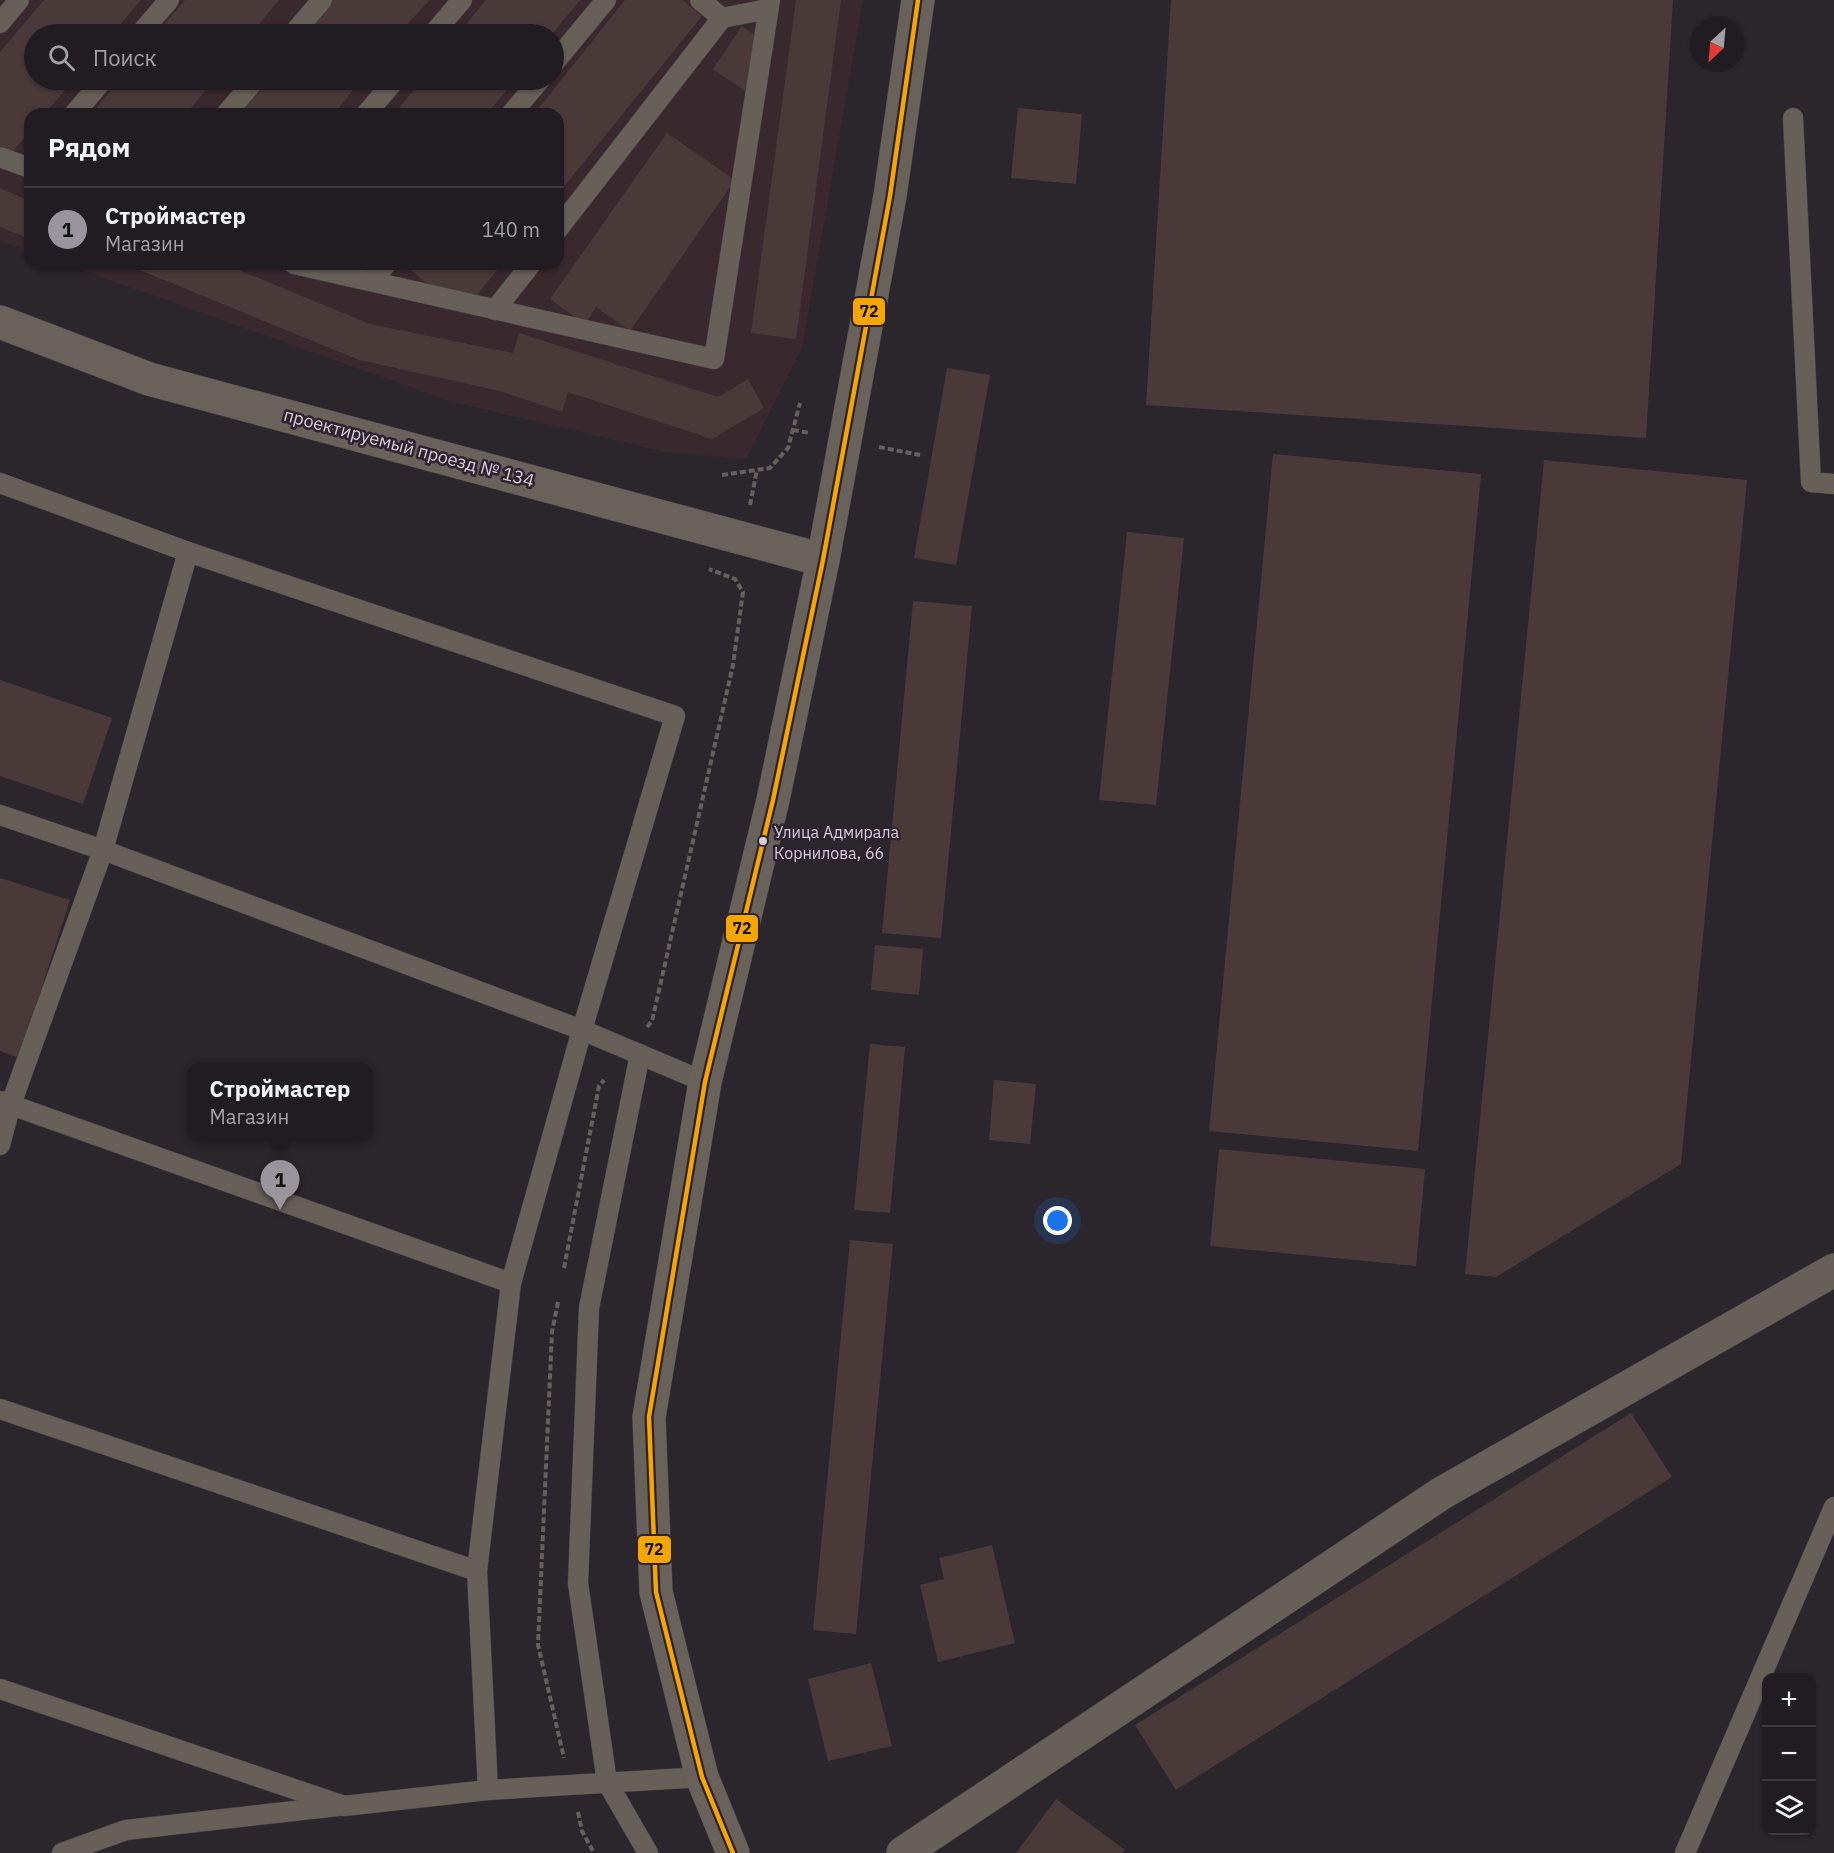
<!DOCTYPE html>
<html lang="ru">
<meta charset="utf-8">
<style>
:root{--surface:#201c21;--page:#2d292e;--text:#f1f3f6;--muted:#a2a1a5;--line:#3d3a3f;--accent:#9a949c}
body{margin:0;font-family:"IBM Plex Sans",sans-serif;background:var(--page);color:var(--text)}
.controls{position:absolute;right:18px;bottom:18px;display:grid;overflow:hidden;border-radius:12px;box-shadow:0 2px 4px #0004}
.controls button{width:54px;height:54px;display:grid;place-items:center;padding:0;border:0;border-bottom:2px solid var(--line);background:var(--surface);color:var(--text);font:30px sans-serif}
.compass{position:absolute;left:1690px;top:18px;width:54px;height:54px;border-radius:50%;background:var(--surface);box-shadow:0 2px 4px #0004;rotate:206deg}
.you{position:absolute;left:1058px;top:1221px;width:21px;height:21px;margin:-15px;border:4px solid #fff;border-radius:50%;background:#1a73e8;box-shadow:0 0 0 9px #1a73e833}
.badge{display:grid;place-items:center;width:39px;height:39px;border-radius:50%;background:var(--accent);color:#111;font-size:20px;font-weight:700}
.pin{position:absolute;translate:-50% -50px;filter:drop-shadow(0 2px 3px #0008)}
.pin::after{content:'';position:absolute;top:32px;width:21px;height:18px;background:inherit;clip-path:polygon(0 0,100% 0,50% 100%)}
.popup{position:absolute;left:187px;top:1063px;width:186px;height:78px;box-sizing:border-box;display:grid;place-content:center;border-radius:12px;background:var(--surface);filter:drop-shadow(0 2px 4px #0005);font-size:20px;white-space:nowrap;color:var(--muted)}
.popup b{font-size:22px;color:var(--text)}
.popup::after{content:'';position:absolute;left:50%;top:100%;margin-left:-12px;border:12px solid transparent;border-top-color:var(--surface)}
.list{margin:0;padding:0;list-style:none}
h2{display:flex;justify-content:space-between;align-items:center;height:78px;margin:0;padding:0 24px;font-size:26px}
h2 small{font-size:20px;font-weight:400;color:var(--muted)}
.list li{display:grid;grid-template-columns:39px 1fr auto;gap:18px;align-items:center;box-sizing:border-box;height:84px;padding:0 24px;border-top:2px solid var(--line)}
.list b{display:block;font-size:22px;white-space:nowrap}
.list p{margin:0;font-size:20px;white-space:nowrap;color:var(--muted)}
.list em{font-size:20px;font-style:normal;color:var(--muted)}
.icon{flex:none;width:33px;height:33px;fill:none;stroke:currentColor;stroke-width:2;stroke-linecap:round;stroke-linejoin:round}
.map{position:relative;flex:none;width:1834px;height:1853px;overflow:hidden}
.search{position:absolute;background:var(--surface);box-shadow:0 2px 4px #0004;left:24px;top:24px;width:540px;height:66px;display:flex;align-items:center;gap:15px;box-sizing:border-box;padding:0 21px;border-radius:33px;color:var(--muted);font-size:22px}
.panel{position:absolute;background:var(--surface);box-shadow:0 2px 4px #0004;left:24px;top:108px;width:540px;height:162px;border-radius:18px}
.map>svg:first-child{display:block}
.industrial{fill:#39282d;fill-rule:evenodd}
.building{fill:#493a39}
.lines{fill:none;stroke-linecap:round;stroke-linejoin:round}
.lane-casing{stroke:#464247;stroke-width:21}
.street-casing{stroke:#464247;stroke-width:34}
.secondary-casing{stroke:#464247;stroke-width:34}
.path{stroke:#65605d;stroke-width:4;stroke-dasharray:6 3;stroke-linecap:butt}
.lane{stroke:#666058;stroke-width:20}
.street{stroke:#666058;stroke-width:33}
.secondary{stroke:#69625b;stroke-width:33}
.bus-1-casing{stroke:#2d2230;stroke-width:9}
.bus-1{stroke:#f7a600;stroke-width:4.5}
.bus-dot{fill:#d6cfd8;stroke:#2d2230;stroke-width:2}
.labels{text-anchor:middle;stroke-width:5;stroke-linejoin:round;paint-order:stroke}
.bus-label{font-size:16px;fill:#d6cfd8;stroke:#2d2230;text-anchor:start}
.street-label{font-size:18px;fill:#d6cfd8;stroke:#2d2230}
.line-badge{stroke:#2d2230;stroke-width:2}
.pale-badge-label{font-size:16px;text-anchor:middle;font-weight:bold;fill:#111}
</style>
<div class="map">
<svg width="1834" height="1853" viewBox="0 0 1834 1853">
<rect width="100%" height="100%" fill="#2b262c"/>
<!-- industrial -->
<path class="industrial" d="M0 0H863L802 348 746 459 664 452 449 401 65 264H558V114H30V252L0 241ZM34 34H554V80H34Z"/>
<!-- building -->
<g class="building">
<path d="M44 0H141L112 34H34V80H74L44 114H30V131L6 159 0 157V52Z"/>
<path d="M185 0H279L251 34H156Z"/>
<path d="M329 0H430L398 34H301Z"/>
<path d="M486 0H580L552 34H458Z"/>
<path d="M625 0H682L702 16 558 194V114H534Z"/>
<path d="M796 0H841L796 339 751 333Z"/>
<path d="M1171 0H1673L1646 438 1146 405Z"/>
<path d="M742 26 774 48 745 91 713 69Z"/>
<path d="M120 80H214L186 114H91Z"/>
<path d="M265 80H361L334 114H237Z"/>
<path d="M422 80H515L487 114H394Z"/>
<path d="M1018 108 1082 114 1076 184 1011 178Z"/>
<path d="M667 133 735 180 630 331 596 307 585 324 550 299Z"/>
<path d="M0 188 30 201V239L0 227Z"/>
<path d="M125 264H224L370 324 513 353 519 333 718 397 748 379 764 408 712 439 568 392 562 412 500 391 359 360Z"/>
<path d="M324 264H366L349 284Z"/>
<path d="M413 264H502L463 312 409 269Z"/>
<path d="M947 368 990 375 956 565 914 558Z"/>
<path d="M1273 454 1481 474 1418 1151 1209 1131Z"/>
<path d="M1544 460 1747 480 1681 1164 1496 1277 1465 1274Z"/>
<path d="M1127 532 1184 538 1156 805 1099 800Z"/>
<path d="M913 601 972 606 941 938 882 933Z"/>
<path d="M0 680 112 718 83 804 0 776Z"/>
<path d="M0 878 70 900 19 1058 0 1051Z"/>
<path d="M875 945 923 949 919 995 871 990Z"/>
<path d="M870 1044 905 1047 890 1213 854 1210Z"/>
<path d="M994 1080 1036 1084 1030 1144 989 1140Z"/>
<path d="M1219 1149 1425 1169 1416 1266 1210 1246Z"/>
<path d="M850 1240 893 1244 856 1634 813 1630Z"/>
<path d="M1631 1413 1672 1477 1176 1790 1135 1725Z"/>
<path d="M992 1545 1015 1643 938 1662 920 1585 944 1579 939 1558Z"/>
<path d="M871 1663 892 1746 828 1761 808 1679Z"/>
<path d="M1056 1799 1125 1850 1122 1853H1016Z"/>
</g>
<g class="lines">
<defs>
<g id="lane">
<path d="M700 0 722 18"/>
<path d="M0 23 19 0"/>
<path d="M140 34 169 0"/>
<path d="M293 34 322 0"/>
<path d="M433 34 462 0"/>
<path d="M554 63 606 0"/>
<path d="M74 114 103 80"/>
<path d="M226 114 255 80"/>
<path d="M366 114 395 80"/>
<path d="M511 114 540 80"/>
<path d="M1793 118 1811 482 1834 484"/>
<path d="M0 157 30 168"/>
<path d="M558 229 722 18 768 9"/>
<path d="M294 264 714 359 770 0"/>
<path d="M372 281 386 264"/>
<path d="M495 310 531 264"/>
<path d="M0 483 188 552 675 716 582 1030 511 1283 477 1571 488 1790"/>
<path d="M0 815 103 850 582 1030 705 1082"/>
<path d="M640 1054 589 1308 578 1583 607 1782 648 1853"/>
<path d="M0 1101 511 1283"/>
<path d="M0 1145 11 1104 103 850 188 552"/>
<path d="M0 1409 477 1571"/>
<path d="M0 1689 344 1806 488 1790 702 1777"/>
<path d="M62 1853 126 1830 338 1806"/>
<path d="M1685 1853 1834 1507"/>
</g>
<path id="street" d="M903 1853 1442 1493 1834 1270"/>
<g id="secondary">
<path d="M0 322 149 379 823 560"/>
<path d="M733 1853 702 1777 656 1592 649 1417 705 1082 773 800 823 560 890 196 918 0"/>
</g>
</defs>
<!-- lane casing -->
<use href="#lane" class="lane-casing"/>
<!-- street casing -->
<use href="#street" class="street-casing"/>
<!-- secondary casing -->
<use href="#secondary" class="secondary-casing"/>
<!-- path -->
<g class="path">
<path d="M793 430 810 433"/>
<path d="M879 447 920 455"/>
<path d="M722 475 770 468 788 448 800 403"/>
<path d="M750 505 757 470"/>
<path d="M647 1027 652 1021 733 665 743 592 735 579 709 569"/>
<path d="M564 1268 599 1086 604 1080"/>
<path d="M558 1302 552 1332 538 1645 564 1758"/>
<path d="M578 1812 582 1831 594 1853"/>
</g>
<!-- lane -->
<use href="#lane" class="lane"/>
<!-- street -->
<use href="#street" class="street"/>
<!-- secondary -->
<use href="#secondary" class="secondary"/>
<defs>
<path id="bus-1" d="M733 1853 702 1777 656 1592 649 1417 705 1082 773 800 823 560 890 196 918 0"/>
</defs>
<!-- bus-1 casing -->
<use href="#bus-1" class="bus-1-casing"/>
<!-- bus-1 -->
<use href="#bus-1" class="bus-1"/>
</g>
<!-- markers -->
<circle class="bus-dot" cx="763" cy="841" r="5"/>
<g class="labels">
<!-- bus labels -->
<g class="bus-label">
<text x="774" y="838">Улица Адмирала<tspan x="774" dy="21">Корнилова, 66</tspan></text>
</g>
<!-- street labels -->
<g class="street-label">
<text transform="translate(409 448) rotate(15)" y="6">проектируемый проезд № 134</text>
</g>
</g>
<g class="line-badge">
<rect x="852" y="297" width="34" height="29" rx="6" fill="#f7a600"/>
<rect x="725" y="914" width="34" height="29" rx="6" fill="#f7a600"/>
<rect x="637" y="1535" width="35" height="29" rx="6" fill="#f7a600"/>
</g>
<g class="pale-badge-label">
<text x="869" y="317">72</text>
<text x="742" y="934">72</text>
<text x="654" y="1555">72</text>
</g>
</svg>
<div class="controls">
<button>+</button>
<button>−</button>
<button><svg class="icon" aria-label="layers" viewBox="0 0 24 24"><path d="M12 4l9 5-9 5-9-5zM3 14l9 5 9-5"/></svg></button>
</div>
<svg class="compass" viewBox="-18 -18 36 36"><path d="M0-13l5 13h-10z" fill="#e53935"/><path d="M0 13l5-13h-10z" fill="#a2a1a5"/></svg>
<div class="you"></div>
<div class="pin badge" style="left:280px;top:1210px">1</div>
<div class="popup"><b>Строймастер</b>Магазин</div>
<div class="search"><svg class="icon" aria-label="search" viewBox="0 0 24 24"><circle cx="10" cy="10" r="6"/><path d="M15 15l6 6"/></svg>Поиск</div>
<section class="panel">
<h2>Рядом<small></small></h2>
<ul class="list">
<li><span class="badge">1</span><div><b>Строймастер</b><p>Магазин</p></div><em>140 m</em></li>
</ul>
</section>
</div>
